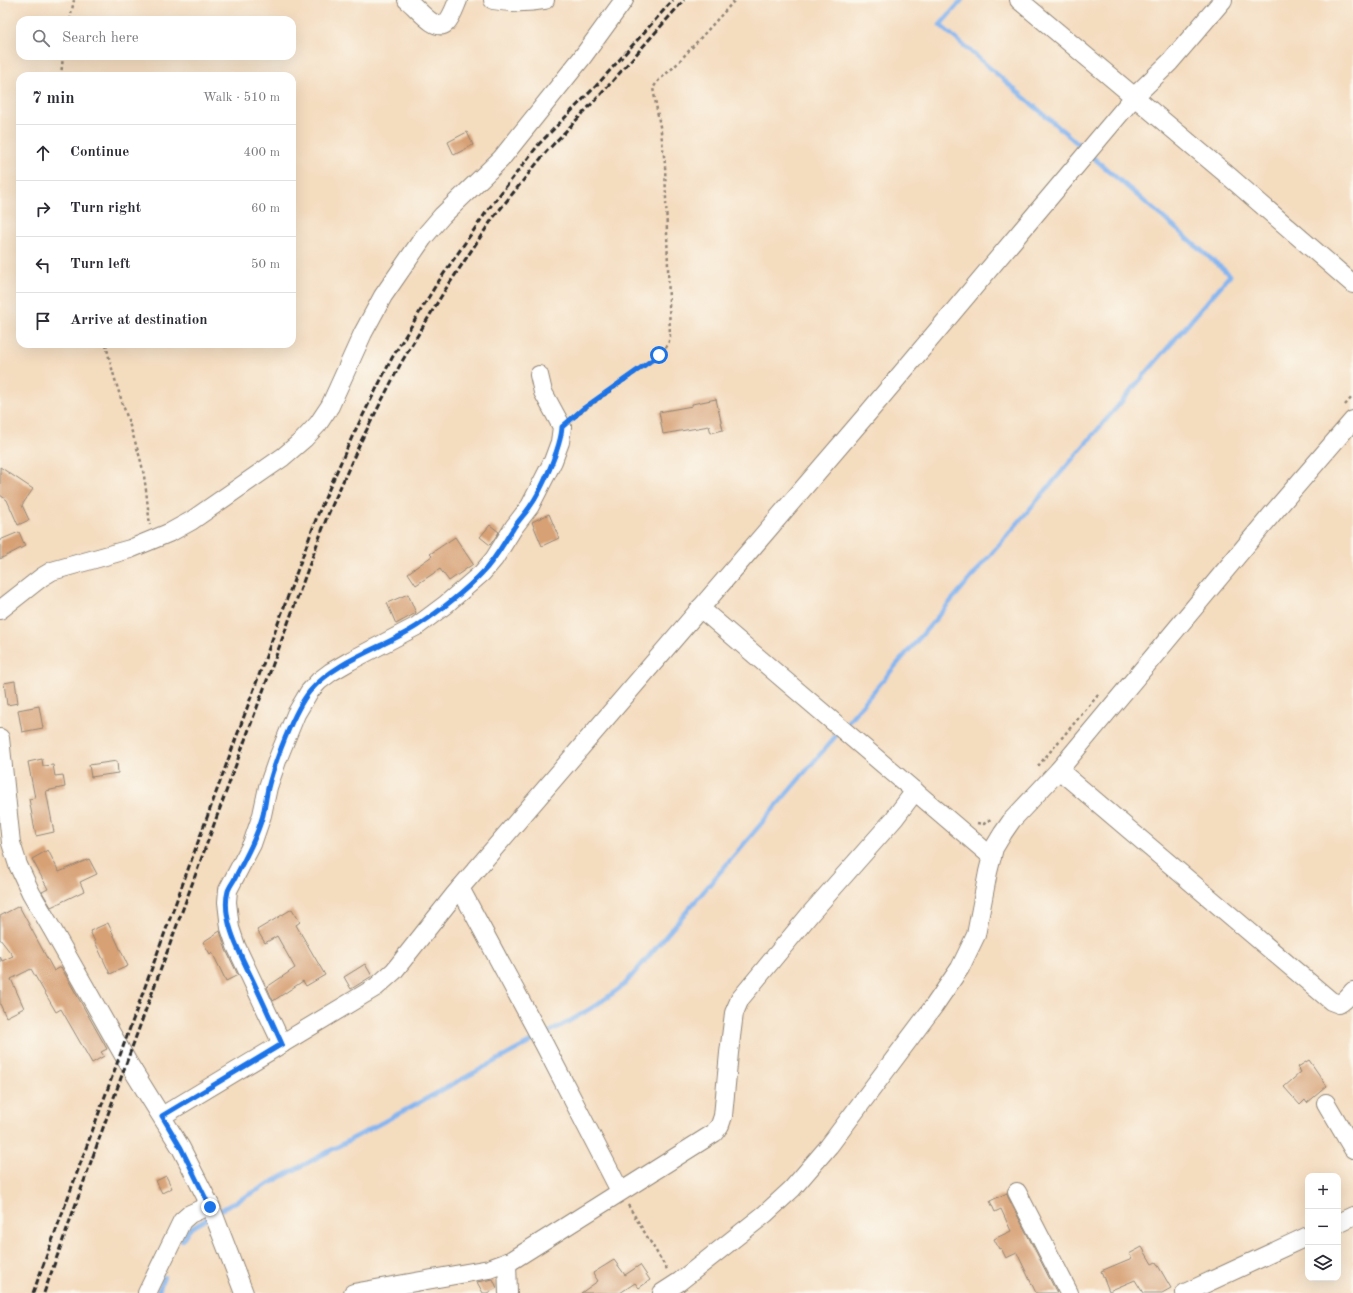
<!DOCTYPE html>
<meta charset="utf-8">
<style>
:root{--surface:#fff;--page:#f7f7f7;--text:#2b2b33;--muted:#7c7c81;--line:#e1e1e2}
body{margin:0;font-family:"Old Standard TT",serif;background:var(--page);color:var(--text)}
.controls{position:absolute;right:12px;bottom:12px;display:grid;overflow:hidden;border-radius:8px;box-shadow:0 4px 16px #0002}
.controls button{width:36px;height:36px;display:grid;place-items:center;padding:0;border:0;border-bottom:1px solid var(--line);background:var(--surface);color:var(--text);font:20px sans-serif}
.stop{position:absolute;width:12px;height:12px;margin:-9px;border:3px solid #1a73e8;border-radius:50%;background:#fff}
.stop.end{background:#1a73e8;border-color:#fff;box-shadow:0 1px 4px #0008}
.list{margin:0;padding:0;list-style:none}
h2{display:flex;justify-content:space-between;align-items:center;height:52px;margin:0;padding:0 16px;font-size:17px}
h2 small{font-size:13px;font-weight:400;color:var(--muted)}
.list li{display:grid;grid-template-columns:26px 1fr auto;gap:12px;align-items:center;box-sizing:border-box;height:56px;padding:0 16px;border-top:1px solid var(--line)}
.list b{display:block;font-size:15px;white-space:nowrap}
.list em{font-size:13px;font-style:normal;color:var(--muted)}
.icon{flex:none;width:22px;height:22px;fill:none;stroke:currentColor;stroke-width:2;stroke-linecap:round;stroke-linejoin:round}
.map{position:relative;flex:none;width:1353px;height:1293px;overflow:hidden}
.search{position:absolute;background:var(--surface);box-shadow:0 4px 16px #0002;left:16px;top:16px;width:280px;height:44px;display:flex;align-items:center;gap:10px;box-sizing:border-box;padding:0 14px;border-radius:12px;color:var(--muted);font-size:15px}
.panel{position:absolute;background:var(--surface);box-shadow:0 4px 16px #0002;left:16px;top:72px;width:280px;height:276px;border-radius:12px}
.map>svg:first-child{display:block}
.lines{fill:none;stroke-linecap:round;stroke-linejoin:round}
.stream{stroke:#84b5f0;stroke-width:4.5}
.building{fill:#d7a074}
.minor-casing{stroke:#908475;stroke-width:20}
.path{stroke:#908475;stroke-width:2.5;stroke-dasharray:3 3;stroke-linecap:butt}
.minor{stroke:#fff;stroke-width:18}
.rail{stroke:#2b2b2b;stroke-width:3;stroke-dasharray:6 3;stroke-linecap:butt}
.route{stroke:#1a73e8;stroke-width:5}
</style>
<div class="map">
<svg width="1353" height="1293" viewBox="0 0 1353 1293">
<rect width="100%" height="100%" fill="#fbf7ec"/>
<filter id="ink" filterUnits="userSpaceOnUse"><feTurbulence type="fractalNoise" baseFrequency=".025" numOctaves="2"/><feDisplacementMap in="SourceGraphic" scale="8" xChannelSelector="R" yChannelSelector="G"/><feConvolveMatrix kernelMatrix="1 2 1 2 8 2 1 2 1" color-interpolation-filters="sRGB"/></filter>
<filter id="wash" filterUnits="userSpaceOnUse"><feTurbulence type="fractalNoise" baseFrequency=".012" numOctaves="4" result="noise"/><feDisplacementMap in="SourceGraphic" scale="16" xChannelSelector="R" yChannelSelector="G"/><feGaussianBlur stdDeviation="0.9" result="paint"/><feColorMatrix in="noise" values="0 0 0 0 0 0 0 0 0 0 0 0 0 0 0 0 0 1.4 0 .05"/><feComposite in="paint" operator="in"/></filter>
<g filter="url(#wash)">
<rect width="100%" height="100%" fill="#f4dcbf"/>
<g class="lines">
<!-- stream -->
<g class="stream">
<path d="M962 0 940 25 1084 149"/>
<path d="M844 726 1230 275 1089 154"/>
<path d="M544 1035C574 1019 599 1005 625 984L839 732"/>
<path d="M217 1212 538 1038"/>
<path d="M182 1240 189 1229 211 1216"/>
<path d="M158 1293 164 1277"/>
</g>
</g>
<g id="blocks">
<!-- building -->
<g class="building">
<path d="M467 132 473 145 454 155 448 142Z"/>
<path d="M716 399 723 430 711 433 709 426 663 434 659 412 692 406V404Z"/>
<path d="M0 467 33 489 22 505 29 520 18 525 7 500 0 495Z"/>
<path d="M549 514 559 538 542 546 532 522Z"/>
<path d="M490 525 499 532 490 545 480 537Z"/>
<path d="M19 532 25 546 0 559V540Z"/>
<path d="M455 537 473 564 449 581 440 569 416 585 408 573 432 556 430 554Z"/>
<path d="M408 594 416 613 396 624 387 603Z"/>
<path d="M15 681 18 703 7 705 4 683Z"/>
<path d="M39 706 43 728 22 732 18 710Z"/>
<path d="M42 759 43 766 53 765 55 776 63 775 65 787 46 791 54 832 36 836 29 799 35 798 28 762Z"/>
<path d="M117 761 118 773 91 777 89 765Z"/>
<path d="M48 850 59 872 89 859 97 874 80 882 84 891 51 907 42 892 48 889 32 859Z"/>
<path d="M19 906 54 971 61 967 107 1049 101 1052 104 1056 92 1063 61 1009 56 1012 31 969 11 979 24 1008 6 1017 0 1004V956L2 961 13 956 0 939V916Z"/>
<path d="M292 909 300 922 296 925 325 975 306 986 303 981 273 1001 267 987 295 968 277 936 265 943 257 930Z"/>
<path d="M108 923 128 966 110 974 90 931Z"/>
<path d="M220 931 226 950 238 975 226 981 212 952 210 954 203 942Z"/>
<path d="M365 964 372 976 351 989 344 977Z"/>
<path d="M1309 1060 1327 1086 1307 1103 1305 1100 1300 1105 1284 1087 1301 1072 1298 1067Z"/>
<path d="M166 1176 172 1188 162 1193 156 1181Z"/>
<path d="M1007 1193 1008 1197 1057 1293H1036L1017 1253 1006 1258 1001 1248 999 1249 994 1239 1011 1231 1001 1209 995 1212 990 1201Z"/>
<path d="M1142 1247 1152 1264 1156 1262 1171 1288 1162 1293H1143L1135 1280 1109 1291 1101 1271 1132 1258 1129 1254Z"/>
<path d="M614 1260 625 1275 640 1265 650 1280 639 1288 635 1283 620 1293H581L598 1281 593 1273Z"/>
<path d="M493 1279 497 1288 487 1293H483L477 1282Z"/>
</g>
</g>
</g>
<g filter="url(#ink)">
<use href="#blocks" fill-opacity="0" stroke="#908475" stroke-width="1"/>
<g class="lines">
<defs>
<g id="minor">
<path d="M407 0C416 6 435 33 446 23 452 17 455 7 458 0"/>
<path d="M493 0C511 3 528 3 545 0"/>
<path d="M1019 0 1224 172 1353 284"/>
<path d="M700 608 992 857"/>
<path d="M0 610 42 577 52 571 130 549 171 532 191 521 283 457 304 439 318 424 330 406 363 333 383 296 423 238 442 216 501 159 581 59 624 0"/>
<path d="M0 738 11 843 18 865 31 893 52 929 127 1061 181 1148 210 1205 244 1293"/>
<path d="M1059 770 1331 1001 1339 1004C1345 1001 1349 996 1353 991"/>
<path d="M460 888 544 1044 620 1191"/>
<path d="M282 1044 236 946 230 928 227 902 228 890 252 844 262 815 268 787 278 758 296 714 309 692 319 681 331 672 350 661 417 626 445 605 482 573 494 559 514 527 530 506 553 461 560 442 562 427 543 392 539 375"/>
<path d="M1326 1103 1353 1149"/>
<path d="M162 1116 376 987 394 971 455 894 868 413 1134 97 1170 62 1223 0"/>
<path d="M1017 1192 1069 1293"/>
<path d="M1338 1223 1353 1216"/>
<path d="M507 1262 508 1293"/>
<path d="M147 1293 182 1221 190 1214 210 1205"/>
<path d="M353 1293 489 1269 511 1261 714 1133 720 1125 723 1116 729 1053 734 1013 740 999 811 913 894 819 915 791"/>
<path d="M662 1293 679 1282 765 1214 792 1189 829 1146 934 1006 960 968 976 935 988 872 994 848 1003 833 1012 820 1059 770 1273 513 1353 420"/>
<path d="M1185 1293 1308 1236"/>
</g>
</defs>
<!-- minor casing -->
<use href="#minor" class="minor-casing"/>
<!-- path -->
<g class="path">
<path d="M70 20 74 0"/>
<path d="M61 76 63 56"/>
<path d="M106 344C114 383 129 420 140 458 146 479 147 503 150 525"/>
<path d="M1345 405 1353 396"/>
<path d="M575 417 659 355 668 345 670 337 665 164 661 132 653 88 659 80 675 66 735 0"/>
<path d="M1038 766 1099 694"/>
<path d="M977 823 984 824 992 818"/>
<path d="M628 1205 668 1271"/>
</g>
<!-- minor -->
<use href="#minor" class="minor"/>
<!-- rail -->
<g class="rail">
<path d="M33 1293 318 514 352 437 392 358 436 285 487 211 539 144 596 86 673 0"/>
<path d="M44 1293 127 1061 327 517 361 441 401 363 445 290 493 218 546 152 602 93 684 0"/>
</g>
</g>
</g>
<g class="lines" filter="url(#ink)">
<!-- route -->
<path class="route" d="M210 1207 181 1148 162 1116 282 1044C273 1024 264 1004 255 985 243 959 220 920 228 891 230 885 235 880 237 874 247 855 257 836 263 815 265 806 266 797 268 788 274 764 294 710 310 691 338 659 383 648 417 626 438 612 465 591 482 573 495 560 503 544 513 529 518 521 524 515 529 508 541 492 561 447 562 427L584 408 659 355"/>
</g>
</svg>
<div class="controls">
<button>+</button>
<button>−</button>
<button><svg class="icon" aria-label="layers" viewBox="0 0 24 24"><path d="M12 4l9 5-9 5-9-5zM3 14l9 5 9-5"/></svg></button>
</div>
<div class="stop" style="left:659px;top:355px"></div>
<div class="stop end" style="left:210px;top:1207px"></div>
<div class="search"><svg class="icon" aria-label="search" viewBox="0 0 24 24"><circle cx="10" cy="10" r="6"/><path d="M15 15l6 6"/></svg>Search here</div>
<section class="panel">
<h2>7 min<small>Walk · 510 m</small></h2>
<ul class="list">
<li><svg class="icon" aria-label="ahead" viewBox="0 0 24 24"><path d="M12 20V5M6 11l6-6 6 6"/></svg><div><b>Continue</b></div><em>400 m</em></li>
<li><svg class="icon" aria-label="right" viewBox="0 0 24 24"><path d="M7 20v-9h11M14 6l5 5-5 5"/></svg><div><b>Turn right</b></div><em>60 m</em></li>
<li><svg class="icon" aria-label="left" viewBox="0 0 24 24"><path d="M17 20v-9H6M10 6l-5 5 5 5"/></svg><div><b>Turn left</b></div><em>50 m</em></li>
<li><svg class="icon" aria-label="arrive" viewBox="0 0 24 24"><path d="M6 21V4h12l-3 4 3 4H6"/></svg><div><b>Arrive at destination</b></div></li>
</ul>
</section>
</div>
